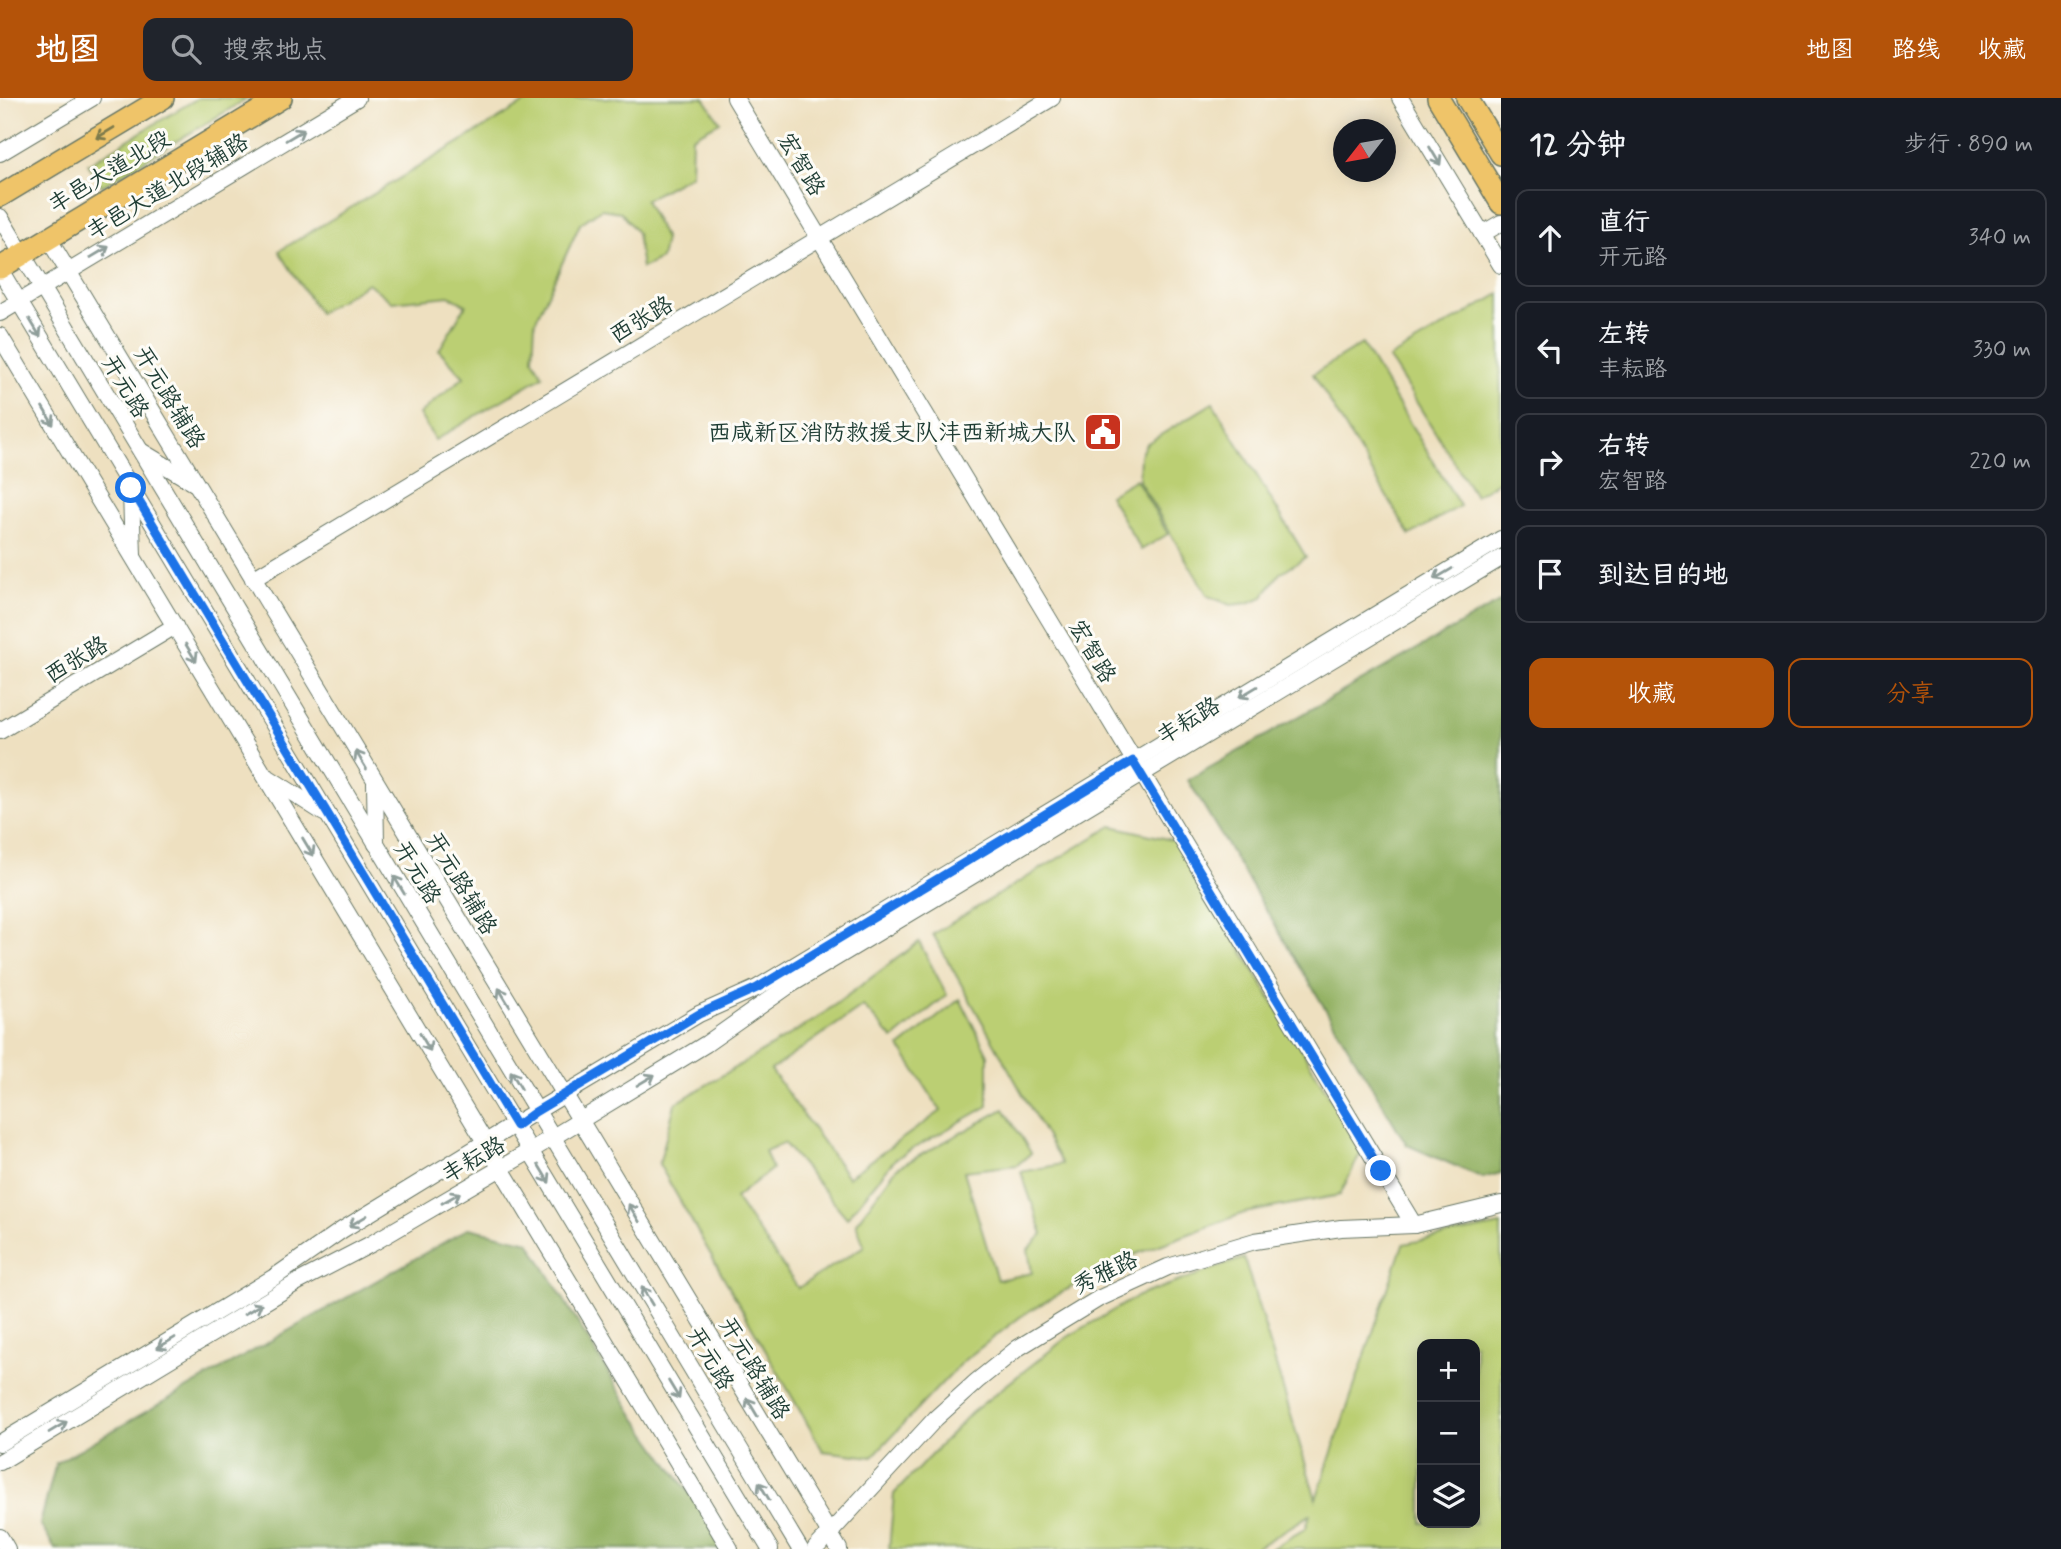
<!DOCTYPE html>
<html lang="zh">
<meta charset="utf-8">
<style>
:root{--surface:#171b24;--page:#20242c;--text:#f1f3f6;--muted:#9ea1a6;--line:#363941;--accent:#b45309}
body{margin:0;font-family:Mynerve,"LXGW WenKai TC",sans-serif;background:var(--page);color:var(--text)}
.controls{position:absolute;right:21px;bottom:21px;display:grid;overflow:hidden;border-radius:14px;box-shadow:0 4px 18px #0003}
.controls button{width:63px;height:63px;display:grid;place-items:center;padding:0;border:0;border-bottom:2px solid var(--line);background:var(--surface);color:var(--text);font:35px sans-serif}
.compass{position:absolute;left:1333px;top:21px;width:63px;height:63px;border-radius:50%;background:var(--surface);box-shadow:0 4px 18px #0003;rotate:239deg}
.stop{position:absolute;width:21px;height:21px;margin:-16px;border:5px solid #1a73e8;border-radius:50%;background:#fff}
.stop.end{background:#1a73e8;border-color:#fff;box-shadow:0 2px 7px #0008}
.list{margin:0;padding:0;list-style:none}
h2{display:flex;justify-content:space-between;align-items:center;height:91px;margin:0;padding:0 28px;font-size:30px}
h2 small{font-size:23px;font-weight:400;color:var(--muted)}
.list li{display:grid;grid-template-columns:46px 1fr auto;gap:21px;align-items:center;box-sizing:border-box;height:98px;margin:0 14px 14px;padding:0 14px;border:2px solid var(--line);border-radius:14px}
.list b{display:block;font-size:26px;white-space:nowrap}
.list p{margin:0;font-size:23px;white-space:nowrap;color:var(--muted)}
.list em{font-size:23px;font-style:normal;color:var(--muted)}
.actions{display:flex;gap:14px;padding:21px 28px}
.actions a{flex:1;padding:16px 0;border:2px solid var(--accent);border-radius:14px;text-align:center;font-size:24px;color:var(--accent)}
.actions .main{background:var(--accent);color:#fff}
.icon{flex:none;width:38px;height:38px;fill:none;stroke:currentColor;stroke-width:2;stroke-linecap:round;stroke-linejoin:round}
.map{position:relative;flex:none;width:1501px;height:1451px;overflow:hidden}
header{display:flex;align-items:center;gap:42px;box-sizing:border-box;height:98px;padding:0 35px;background:var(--accent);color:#fff}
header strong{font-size:33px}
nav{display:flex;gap:38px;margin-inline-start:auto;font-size:24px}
.search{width:490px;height:63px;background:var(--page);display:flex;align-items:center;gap:18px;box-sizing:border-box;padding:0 24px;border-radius:14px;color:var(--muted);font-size:26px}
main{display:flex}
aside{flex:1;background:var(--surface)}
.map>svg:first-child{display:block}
.green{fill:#bbcf73;stroke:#6d8654;stroke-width:2;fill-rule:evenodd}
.forest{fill:#94b265;stroke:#5a784c;stroke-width:2}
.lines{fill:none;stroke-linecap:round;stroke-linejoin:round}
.minor-casing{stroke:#677665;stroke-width:18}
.major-casing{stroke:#677665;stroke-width:24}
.minor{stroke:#fff;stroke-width:16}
.major{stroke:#efc469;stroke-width:21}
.oneway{stroke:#7d7a4c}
.oneway2{stroke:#8f9e9a}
.route{stroke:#1a73e8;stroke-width:9}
.labels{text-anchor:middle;stroke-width:6;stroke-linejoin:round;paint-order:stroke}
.street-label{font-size:23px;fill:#1f3d34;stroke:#fdfcf7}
.poi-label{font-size:23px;fill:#1f3d34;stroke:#fdfcf7;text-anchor:end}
</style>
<header>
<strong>地图</strong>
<div class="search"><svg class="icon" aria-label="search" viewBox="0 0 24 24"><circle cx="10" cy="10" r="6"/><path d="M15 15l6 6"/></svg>搜索地点</div>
<nav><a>地图</a><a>路线</a><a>收藏</a></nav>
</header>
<main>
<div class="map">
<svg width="1501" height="1451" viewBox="0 0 1501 1451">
<rect width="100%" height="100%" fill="#fdfcf7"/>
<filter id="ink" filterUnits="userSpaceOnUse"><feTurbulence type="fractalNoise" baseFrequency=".0143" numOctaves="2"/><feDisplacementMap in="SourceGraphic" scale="14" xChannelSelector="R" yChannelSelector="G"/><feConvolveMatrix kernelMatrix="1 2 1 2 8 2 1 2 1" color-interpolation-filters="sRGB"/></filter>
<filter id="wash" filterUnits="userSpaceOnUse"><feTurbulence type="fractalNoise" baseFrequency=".00686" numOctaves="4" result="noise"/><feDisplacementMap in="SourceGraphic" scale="28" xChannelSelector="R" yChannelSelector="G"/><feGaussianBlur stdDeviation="1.57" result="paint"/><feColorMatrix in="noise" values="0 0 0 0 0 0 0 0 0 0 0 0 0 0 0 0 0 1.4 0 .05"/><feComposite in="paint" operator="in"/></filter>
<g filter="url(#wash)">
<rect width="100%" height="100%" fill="#eee0c0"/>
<!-- green -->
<g class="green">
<path d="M198 0H248L102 88 88 66Z"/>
<path d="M533 0H704L720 24 692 39 691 77 645 102 665 141 661 161 642 170 637 135 621 114 601 111 580 126 535 224 533 261 543 278 435 342 419 316 464 279 439 252 466 207 449 198 392 204 368 185 319 215 279 153Z"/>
<path d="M1500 196 1501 382 1475 398 1389 260Z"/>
<path d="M1362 246 1460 408 1410 437 1313 276Z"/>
<path d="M1213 305 1306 459 1280 475 1263 499 1248 505 1231 507 1208 498 1139 383 1140 357 1146 346Z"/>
<path d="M1136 381 1168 436 1141 452 1109 397Z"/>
<path d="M1112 728 1176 743 1362 1052 1340 1097 1244 1115 1115 1164 1024 1216 962 1264 872 1359 823 1353 659 1066 675 1006 816 921 919 844 947 897 893 941 863 908 771 972 848 1079 941 1013 900 949 960 901 988 957V1008L895 1061 847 1120 784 1045 765 1053 772 1071 735 1100 798 1190 864 1148 856 1125 897 1070 1004 1011 1031 1055 1017 1067 964 1073 997 1182 1032 1175 1028 1151 1043 1136 1021 1074 1062 1066 933 836Z"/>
<path d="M1501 1127V1451H1271L1306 1430 1310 1417 1254 1451H889L894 1396 971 1315 1066 1240 1138 1198 1244 1160 1316 1401 1403 1146ZM1422 1246H1475V1425H1422Z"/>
</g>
<!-- forest -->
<g class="forest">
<path d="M1501 503V1075L1483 1080 1407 1047 1188 682Z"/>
<path d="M469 1130 529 1144 635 1319 729 1451H55L40 1426 56 1365Z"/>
</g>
</g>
<g filter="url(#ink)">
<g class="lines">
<defs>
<g id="minor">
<path d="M735 0 1414 1127"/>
<path d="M1400 0 1501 167"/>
<path d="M0 55 92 0"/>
<path d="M0 119 800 1451"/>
<path d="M1482 136 1501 125"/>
<path d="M48 140 839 1451"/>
<path d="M0 172 770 1451"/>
<path d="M0 215 357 0"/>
<path d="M0 238 730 1451"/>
<path d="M141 353 194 385"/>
<path d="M131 393 133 458"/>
<path d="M253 481 1052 0"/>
<path d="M0 633 175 528"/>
<path d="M269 680 324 715"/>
<path d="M375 685 376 746"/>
<path d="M0 1345 276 1178 342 1132 535 1014 699 916 757 890 1501 441"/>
<path d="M0 1364 296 1185 371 1146 530 1053 706 946 787 889 1501 460"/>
<path d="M0 1439 7 1451"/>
<path d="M815 1451 936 1320 977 1283 1018 1250 1098 1201 1168 1169 1255 1143 1341 1130 1414 1127 1501 1106"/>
</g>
<g id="major">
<path d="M1438 0 1501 105"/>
<path d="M1467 0 1501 56"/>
<path d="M0 98 163 0"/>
<path d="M0 170 281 0"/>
</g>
</defs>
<!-- minor casing -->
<use href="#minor" class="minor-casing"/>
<!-- major casing -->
<use href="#major" class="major-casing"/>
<!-- minor -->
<use href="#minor" class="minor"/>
<!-- major -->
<use href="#major" class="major"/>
</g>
<!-- one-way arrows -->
<defs><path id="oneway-shaft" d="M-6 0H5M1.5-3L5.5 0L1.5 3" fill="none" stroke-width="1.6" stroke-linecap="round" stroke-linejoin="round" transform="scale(1.75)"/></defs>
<use class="oneway" href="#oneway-shaft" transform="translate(105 35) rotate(149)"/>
<g class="oneway2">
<use href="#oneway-shaft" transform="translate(295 37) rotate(-31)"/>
<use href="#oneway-shaft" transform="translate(1435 58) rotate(59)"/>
<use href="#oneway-shaft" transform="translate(100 154) rotate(-31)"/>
<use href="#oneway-shaft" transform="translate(35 230) rotate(59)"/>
<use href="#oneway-shaft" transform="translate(48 318) rotate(59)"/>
<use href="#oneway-shaft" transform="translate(1443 476) rotate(149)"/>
<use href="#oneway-shaft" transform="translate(191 555) rotate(59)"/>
<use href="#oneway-shaft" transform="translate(1248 594) rotate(149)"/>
<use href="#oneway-shaft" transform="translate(361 662) rotate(-121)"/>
<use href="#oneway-shaft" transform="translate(308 749) rotate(59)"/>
<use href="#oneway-shaft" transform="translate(399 787) rotate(-121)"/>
<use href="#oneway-shaft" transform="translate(504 899) rotate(-121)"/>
<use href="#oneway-shaft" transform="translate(425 944) rotate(59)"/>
<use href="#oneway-shaft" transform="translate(516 982) rotate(-121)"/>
<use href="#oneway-shaft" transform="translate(646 982) rotate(-31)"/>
<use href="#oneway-shaft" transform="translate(544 1076) rotate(59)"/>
<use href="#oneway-shaft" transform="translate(451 1100) rotate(-30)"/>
<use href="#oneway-shaft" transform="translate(634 1115) rotate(-121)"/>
<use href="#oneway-shaft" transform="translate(358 1123) rotate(149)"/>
<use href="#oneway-shaft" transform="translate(647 1198) rotate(-121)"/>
<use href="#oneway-shaft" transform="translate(253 1211) rotate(-31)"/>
<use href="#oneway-shaft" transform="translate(166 1245) rotate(149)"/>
<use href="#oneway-shaft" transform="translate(674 1292) rotate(59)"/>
<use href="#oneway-shaft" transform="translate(752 1309) rotate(-121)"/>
<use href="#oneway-shaft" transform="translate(58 1329) rotate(-31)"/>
<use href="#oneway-shaft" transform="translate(764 1393) rotate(-121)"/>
</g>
</g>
<g class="lines" filter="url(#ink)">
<!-- route -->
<path class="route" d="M131 390 516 1028 535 1014 699 916 757 890 1133 663 1381 1073"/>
</g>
<!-- icons -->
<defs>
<symbol id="civic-square" viewBox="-11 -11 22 22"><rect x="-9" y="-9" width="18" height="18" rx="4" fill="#c8321e" stroke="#fdfcf7"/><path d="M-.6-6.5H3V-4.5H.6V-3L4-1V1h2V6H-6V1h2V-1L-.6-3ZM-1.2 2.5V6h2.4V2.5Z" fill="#fff"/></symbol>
</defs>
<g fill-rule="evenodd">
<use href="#civic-square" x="1081" y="312" width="44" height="44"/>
</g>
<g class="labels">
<!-- street labels -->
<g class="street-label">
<text transform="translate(802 66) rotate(59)" y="8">宏智路</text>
<text transform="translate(109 73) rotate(-31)" y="8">丰邑大道北段</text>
<text transform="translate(167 88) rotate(-31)" y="8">丰邑大道北段辅路</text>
<text transform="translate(641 221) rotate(-31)" y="8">西张路</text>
<text transform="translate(126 288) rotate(59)" y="8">开元路</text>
<text transform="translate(170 299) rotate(59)" y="8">开元路辅路</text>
<text transform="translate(1093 553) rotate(59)" y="8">宏智路</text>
<text transform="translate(76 561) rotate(-31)" y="8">西张路</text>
<text transform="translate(1188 622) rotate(-31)" y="8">丰耘路</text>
<text transform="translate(418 774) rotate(59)" y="8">开元路</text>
<text transform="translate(462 785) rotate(59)" y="8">开元路辅路</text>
<text transform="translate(473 1061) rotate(-30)" y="8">丰耘路</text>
<text transform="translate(1105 1174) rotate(-26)" y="8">秀雅路</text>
<text transform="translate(711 1260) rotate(59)" y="8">开元路</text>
<text transform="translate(755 1270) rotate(59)" y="8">开元路辅路</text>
</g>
<!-- poi labels -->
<g class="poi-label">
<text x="1076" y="342">西咸新区消防救援支队沣西新城大队</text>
</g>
</g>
</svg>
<div class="controls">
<button>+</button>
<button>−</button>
<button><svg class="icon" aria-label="layers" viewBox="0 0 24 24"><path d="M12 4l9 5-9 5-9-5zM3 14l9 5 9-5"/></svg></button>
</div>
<svg class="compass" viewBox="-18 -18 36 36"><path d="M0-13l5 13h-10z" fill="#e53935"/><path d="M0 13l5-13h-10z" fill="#9ea1a6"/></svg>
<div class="stop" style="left:131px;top:390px"></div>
<div class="stop end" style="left:1381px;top:1073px"></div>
</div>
<aside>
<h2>12 分钟<small>步行 · 890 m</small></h2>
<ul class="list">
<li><svg class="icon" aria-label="ahead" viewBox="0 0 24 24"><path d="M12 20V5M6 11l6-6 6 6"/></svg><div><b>直行</b><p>开元路</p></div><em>340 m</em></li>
<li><svg class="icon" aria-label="left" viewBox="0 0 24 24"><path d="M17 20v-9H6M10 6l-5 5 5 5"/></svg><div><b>左转</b><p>丰耘路</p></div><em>330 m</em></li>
<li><svg class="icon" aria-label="right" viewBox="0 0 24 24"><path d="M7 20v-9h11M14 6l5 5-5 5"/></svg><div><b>右转</b><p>宏智路</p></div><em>220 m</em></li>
<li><svg class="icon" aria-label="arrive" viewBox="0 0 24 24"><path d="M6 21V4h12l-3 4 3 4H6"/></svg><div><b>到达目的地</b></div></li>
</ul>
<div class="actions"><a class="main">收藏</a><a>分享</a></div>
</aside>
</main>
